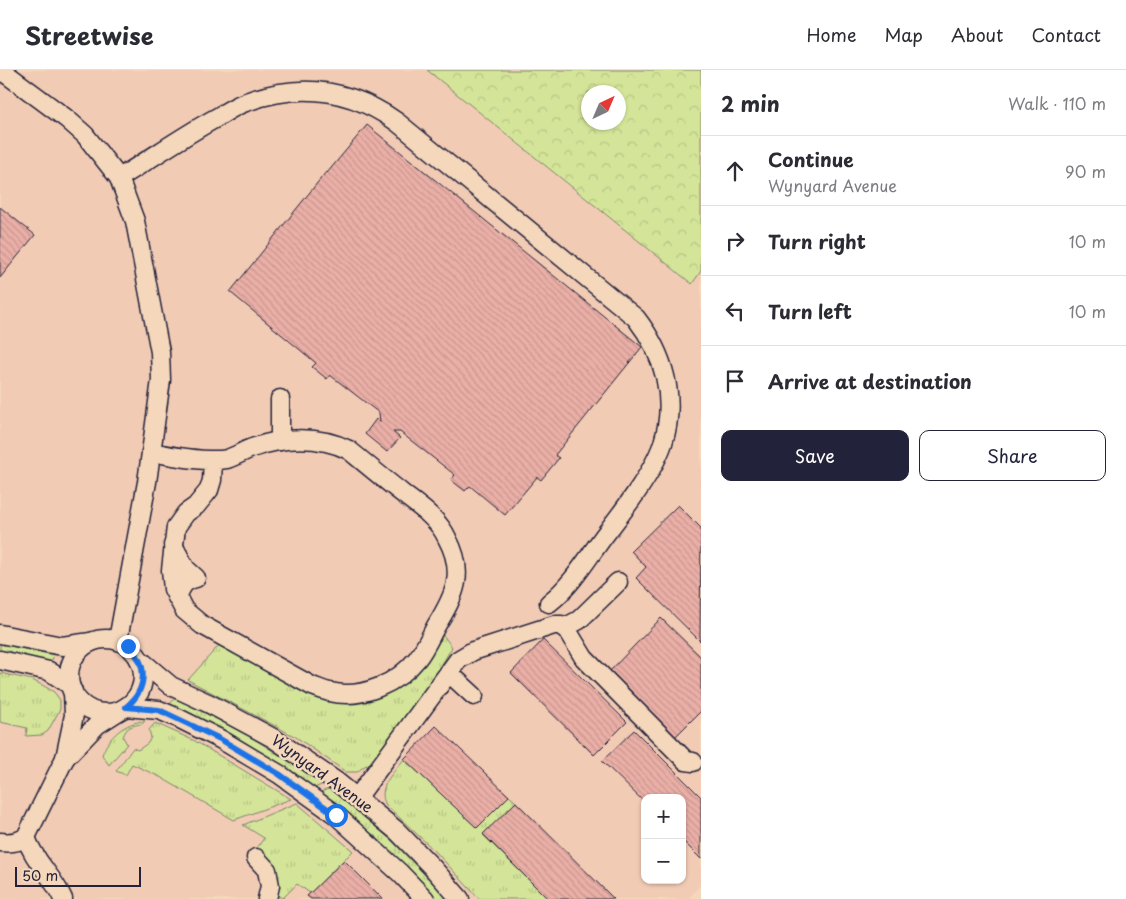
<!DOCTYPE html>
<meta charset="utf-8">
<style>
:root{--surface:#fff;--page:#f2f2f3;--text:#2b2b33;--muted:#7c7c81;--line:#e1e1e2;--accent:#22223b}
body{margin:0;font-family:"Playpen Sans",sans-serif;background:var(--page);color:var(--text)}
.controls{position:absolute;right:15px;bottom:15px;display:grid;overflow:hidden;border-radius:10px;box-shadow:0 1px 4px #0004}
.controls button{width:45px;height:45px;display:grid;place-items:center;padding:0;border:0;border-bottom:1px solid var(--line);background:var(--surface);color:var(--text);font:25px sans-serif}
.compass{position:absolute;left:581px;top:15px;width:45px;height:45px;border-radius:50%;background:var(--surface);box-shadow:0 1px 4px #0004;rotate:44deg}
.scale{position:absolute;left:15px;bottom:12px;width:126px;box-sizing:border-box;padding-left:5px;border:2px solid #22223b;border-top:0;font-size:14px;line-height:18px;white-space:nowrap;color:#22223b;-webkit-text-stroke:4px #f5d7bb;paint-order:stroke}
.stop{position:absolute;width:15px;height:15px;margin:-11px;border:4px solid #1a73e8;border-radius:50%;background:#fff}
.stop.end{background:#1a73e8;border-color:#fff;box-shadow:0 1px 5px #0008}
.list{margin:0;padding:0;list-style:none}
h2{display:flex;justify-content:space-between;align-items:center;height:65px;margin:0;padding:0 20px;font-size:21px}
h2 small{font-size:16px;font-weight:400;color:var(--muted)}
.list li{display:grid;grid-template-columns:32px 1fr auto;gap:15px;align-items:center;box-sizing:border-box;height:70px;padding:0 20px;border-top:1px solid var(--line)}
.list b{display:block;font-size:19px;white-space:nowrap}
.list p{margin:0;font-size:16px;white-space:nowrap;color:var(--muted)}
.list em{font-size:16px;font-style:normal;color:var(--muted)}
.actions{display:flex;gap:10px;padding:15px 20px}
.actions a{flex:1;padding:11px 0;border:1px solid var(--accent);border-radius:10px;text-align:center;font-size:18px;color:var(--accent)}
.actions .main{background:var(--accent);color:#fff}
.icon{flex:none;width:28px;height:28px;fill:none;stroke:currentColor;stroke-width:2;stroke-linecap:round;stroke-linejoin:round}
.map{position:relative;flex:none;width:701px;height:829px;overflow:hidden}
header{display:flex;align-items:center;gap:30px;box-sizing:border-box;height:70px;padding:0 25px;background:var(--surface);border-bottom:1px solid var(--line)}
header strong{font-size:24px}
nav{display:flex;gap:28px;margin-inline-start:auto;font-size:18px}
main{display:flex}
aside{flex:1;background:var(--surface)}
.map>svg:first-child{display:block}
.built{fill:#f2cbb5;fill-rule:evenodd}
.grass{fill:url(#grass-tufts);stroke:#7b846a}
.forest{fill:url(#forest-crowns);stroke:#7b846a;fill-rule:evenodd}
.building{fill:url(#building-back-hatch);stroke:#22223b}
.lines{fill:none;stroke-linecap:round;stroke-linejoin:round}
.minor-casing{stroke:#22223b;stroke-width:21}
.minor{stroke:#f5d7bb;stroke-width:18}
.route{stroke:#1a73e8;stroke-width:6}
.labels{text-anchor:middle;stroke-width:5;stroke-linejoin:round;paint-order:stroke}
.street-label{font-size:15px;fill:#22223b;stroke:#f5d7bb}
</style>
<header>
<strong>Streetwise</strong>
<nav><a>Home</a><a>Map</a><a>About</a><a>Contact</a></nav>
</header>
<main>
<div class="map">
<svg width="701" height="829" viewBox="0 0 701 829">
<defs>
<pattern id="grass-tufts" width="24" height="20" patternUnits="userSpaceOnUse" patternTransform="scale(1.25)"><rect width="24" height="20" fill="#d4e599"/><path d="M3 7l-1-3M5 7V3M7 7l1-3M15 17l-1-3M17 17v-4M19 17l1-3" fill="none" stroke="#b6c485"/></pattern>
<pattern id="forest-crowns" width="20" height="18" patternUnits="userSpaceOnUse" patternTransform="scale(1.25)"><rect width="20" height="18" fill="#d4e599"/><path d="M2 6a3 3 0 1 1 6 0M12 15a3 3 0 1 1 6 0" fill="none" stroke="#b6c485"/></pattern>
<pattern id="building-back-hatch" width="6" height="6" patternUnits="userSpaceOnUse" patternTransform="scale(1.25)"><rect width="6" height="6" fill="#eaafa6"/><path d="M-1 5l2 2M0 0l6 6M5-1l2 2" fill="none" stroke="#c89690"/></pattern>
</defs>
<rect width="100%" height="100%" fill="#f5d7bb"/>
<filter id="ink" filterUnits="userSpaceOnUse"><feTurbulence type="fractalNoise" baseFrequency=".02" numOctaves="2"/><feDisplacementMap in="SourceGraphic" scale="10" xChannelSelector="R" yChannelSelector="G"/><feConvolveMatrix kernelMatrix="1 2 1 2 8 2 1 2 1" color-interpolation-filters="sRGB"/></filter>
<g filter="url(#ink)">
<!-- built -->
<path class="built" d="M0 0H427L691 214 701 201V814L688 829H0ZM645 728H682V810H645Z"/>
<!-- grass -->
<g class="grass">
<path d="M443 565 452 577 422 629 370 698 366 695 357 702H346L296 667 188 610 221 573 367 629 403 615 427 592Z"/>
<path d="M0 574 54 585 51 592 0 581Z"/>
<path d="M0 603 32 610 44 616 54 622 60 630V639L48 661 42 665 26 666 27 658 0 652Z"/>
<path d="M175 628 248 665 324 714 314 718 275 691 230 663 170 634Z"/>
<path d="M145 651 142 654C132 655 126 657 123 667L127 674 109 695 102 685C108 667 125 652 145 651Z"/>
<path d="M155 653 195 671 291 729 234 750 160 707 132 694 126 705 116 701 133 678 138 680 148 673 151 667 149 660Z"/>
<path d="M404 689 477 758 509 726 516 732 483 765 548 829H479L436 782 386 735C376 717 394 703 404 689Z"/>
<path d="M331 718 392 771 448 829H437L377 768 321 722Z"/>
<path d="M297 733 353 781 310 823 297 814 283 828 278 826C280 802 276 793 257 778L264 768 243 755Z"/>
</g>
<!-- forest -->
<path class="forest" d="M427 0H701V201L692 214ZM588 22H618V52H588Z"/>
<!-- building -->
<g class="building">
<path d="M367 55 642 277 555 385 559 388 541 410 537 407 505 445 470 416 465 421 451 410 455 405 400 362H393L400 368 387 382 365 364 376 349 380 352 379 343 330 305 327 309 312 297 316 293 230 222 326 102 327 103Z"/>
<path d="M0 137 35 165 0 208Z"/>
<path d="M678 435 701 458 700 571 636 508 646 497 631 481Z"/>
<path d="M661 548 701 587V641L674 668 609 602Z"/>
<path d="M543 570 627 652 594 685 511 603Z"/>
<path d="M436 656 509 726 477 758 404 689Z"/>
<path d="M634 660 701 727V789L682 770V728H645V733L602 691Z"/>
<path d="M516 732 614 829H548L483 764Z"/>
<path d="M344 790 383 829H311L307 826Z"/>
</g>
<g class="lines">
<defs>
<g id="minor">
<path d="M1 0 67 49 85 65 119 108 135 151 160 282 161 310 147 412 118 570"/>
<path d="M119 108C152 88 183 66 216 48 226 42 236 35 246 32 300 12 351 19 397 52L636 248C664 284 677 328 663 373 653 403 624 440 604 466 587 489 572 515 549 533"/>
<path d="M280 371V329"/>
<path d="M151 382C172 386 208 393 227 389 236 386 244 381 252 378 283 367 319 365 349 380 366 394 384 409 402 423 418 436 438 448 447 468 466 503 455 525 436 556 430 567 425 579 417 589 398 613 361 630 330 622 324 621 318 618 312 616L202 555 184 540 173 519 171 500 176 457 186 443 196 436 209 420 212 410 213 390"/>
<path d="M173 475 186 499 196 508C183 511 182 516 177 527"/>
<path d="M564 558 579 550 618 512"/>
<path d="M0 564 62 576 91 572"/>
<circle cx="106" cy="606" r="37"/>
<path d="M139 589 171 616 210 634 273 668 337 712 397 761 432 797 460 829"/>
<path d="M0 590 49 601 70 615"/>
<path d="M449 603 474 626"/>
<path d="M73 621 74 645 65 688 97 655 119 641"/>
<path d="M126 637 159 640 178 648 220 669 279 704 336 745 400 803 425 829"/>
<path d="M357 728 458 590 473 581 554 555H562L567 560 584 588 686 691 693 692"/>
<path d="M26 767C33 790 53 806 63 829"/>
<path d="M0 772C9 773 18 773 26 767L65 688"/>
<path d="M256 788 267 800 270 816 267 829"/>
</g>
</defs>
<!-- minor casing -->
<use href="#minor" class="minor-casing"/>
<!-- minor -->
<use href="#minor" class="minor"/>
</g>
</g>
<g class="lines" filter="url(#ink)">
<!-- route -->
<path class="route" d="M128 576C149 594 147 620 126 637L159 640 220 669 279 704 336 745"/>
</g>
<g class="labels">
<!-- street labels -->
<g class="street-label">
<text transform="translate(322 704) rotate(36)" y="5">Wynyard Avenue</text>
</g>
</g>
</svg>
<div class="controls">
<button>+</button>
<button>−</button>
</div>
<svg class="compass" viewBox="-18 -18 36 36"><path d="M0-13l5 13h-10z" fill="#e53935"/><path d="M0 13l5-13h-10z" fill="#7c7c81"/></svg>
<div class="scale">50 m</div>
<div class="stop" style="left:336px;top:745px"></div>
<div class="stop end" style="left:128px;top:576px"></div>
</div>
<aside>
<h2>2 min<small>Walk · 110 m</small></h2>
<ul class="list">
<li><svg class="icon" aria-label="ahead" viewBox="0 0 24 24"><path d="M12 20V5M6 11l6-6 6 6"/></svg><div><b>Continue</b><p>Wynyard Avenue</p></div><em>90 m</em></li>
<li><svg class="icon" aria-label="right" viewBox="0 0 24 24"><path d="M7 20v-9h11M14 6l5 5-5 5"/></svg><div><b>Turn right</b></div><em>10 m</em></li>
<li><svg class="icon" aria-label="left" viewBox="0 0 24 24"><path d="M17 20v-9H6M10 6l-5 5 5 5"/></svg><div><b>Turn left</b></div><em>10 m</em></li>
<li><svg class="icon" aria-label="arrive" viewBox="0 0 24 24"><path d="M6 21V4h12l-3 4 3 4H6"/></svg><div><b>Arrive at destination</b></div></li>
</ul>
<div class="actions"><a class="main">Save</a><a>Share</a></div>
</aside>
</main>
